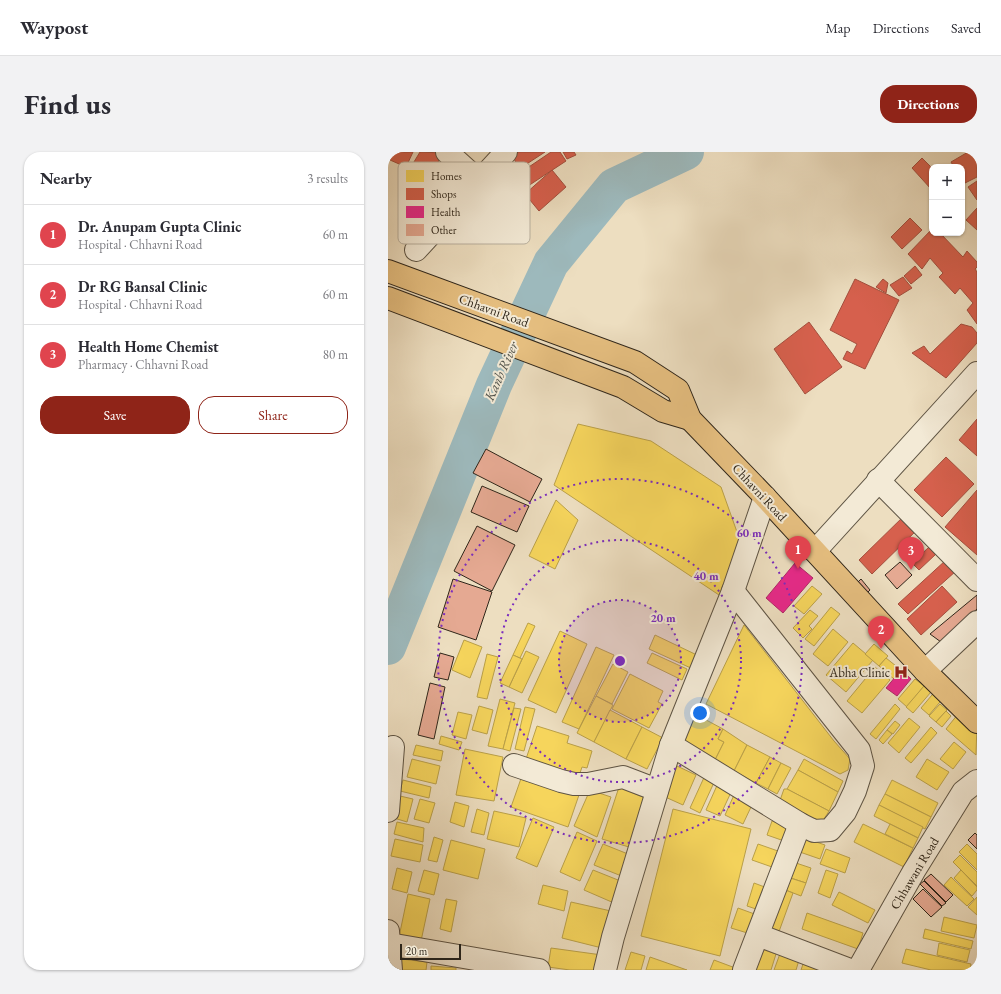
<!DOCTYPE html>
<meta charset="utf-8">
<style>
:root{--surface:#fff;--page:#f2f2f3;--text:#2b2b33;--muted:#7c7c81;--line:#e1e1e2;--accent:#8f2418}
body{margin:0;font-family:"EB Garamond",serif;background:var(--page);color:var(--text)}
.controls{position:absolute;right:12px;top:12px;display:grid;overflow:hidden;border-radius:8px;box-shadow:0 1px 3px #0004}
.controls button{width:36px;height:36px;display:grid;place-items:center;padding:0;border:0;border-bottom:1px solid var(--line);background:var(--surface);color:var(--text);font:20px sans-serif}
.scale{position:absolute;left:12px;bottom:10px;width:61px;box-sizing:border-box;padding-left:4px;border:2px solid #2f261a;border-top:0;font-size:11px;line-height:14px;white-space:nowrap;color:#2f261a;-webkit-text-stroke:3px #f3ead6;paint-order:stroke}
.you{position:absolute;left:312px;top:561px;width:14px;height:14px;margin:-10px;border:3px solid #fff;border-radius:50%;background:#1a73e8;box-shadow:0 0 0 6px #1a73e833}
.badge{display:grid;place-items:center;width:26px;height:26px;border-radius:50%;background:var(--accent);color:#fff;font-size:13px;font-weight:700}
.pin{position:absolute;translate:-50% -33px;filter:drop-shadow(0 1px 2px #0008)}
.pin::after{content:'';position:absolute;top:21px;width:14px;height:12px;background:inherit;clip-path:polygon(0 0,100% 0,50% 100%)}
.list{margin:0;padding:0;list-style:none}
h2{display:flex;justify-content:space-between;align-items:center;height:52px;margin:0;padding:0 16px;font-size:17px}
h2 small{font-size:13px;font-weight:400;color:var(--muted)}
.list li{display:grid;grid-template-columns:26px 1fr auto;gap:12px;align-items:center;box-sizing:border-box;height:60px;padding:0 16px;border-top:1px solid var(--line)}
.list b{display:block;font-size:15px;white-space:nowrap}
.list p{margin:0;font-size:13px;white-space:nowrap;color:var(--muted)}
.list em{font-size:13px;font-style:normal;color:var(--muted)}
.actions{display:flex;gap:8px;padding:12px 16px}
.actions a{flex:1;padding:9px 0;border:1px solid var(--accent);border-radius:16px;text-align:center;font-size:14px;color:var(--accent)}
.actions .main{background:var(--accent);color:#fff}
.map{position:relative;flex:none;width:589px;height:818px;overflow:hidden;border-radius:16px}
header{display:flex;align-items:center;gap:24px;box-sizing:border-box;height:56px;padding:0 20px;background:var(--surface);border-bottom:1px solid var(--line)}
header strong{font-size:19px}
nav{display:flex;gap:22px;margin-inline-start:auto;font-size:14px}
.intro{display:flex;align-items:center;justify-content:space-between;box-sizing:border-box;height:96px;padding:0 24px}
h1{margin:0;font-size:28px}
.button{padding:10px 18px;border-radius:16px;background:var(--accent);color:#fff;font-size:14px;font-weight:700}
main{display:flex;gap:24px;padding:0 24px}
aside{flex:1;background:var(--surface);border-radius:16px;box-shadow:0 1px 3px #0004}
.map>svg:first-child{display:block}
.homes{fill:#f6d55c;stroke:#baa048}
.shops{fill:#d6604d;stroke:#a44f3e}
.health{fill:#e7298a;stroke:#b02868}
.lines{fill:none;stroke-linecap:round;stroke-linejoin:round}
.river{stroke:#9db9bc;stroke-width:36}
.building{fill:#e5a992;stroke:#2f261a}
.minor-casing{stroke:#5e5444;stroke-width:24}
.major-casing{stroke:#2f261a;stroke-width:24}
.minor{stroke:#f3ead6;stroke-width:22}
.major{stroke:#e6bf80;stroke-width:22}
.ring{fill:none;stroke:#7b2cbf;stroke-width:2;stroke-dasharray:2 4}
.labels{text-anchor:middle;stroke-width:4;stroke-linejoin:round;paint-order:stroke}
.street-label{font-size:13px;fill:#2f261a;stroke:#f3ead6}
.poi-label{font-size:13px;fill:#2f261a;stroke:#f3ead6;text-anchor:end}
.water-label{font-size:14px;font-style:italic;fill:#50524b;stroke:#f3ead6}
.key{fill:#f3ead6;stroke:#b8af9e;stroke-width:1}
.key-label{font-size:11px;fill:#2f261a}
.centre{fill:#7b2cbf;stroke:#f3ead6;stroke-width:2}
.ring-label{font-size:12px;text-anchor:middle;font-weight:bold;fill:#7b2cbf;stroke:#f3ead6;stroke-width:4;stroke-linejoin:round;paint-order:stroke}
</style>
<header>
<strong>Waypost</strong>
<nav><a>Map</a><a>Directions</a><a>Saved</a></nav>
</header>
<div class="intro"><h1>Find us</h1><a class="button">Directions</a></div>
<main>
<aside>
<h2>Nearby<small>3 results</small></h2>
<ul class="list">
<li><span class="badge" style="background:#e0444e">1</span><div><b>Dr. Anupam Gupta Clinic</b><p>Hospital · Chhavni Road</p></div><em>60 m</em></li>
<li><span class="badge" style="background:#e0444e">2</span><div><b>Dr RG Bansal Clinic</b><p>Hospital · Chhavni Road</p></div><em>60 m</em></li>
<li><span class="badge" style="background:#e0444e">3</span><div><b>Health Home Chemist</b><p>Pharmacy · Chhavni Road</p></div><em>80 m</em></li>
</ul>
<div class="actions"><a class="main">Save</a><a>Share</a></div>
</aside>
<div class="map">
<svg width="589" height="818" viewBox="0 0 589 818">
<rect width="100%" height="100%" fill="#eddec0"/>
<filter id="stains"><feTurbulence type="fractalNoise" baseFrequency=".005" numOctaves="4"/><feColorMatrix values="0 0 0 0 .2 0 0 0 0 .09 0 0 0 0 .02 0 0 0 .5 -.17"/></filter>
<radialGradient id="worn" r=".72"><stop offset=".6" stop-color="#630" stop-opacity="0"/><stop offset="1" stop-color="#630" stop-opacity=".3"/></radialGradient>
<!-- homes -->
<g class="homes">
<path d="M190 272 263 289 333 335 354 394 334 445 166 333Z"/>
<path d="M168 348 190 368 167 417 141 404Z"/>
<path d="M424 434 434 442 416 462 406 454Z"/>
<path d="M443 455 452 462 426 494 417 487Z"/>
<path d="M422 458 430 464 421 474 424 477 415 486 405 476Z"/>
<path d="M140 471 147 474 132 506 125 503Z"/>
<path d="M356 473 446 589 462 607 460 618 452 622 318 552Z"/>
<path d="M445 477 460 490 440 514 425 502Z"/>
<path d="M172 479 199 492 168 561 140 548Z"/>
<path d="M267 483 311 504 305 517 261 497Z"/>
<path d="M76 488 94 495 82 526 64 518Z"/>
<path d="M465 491 485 508 458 540 438 523Z"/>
<path d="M486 492 500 504 491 514 477 502Z"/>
<path d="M208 495 226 503 191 577 174 570Z"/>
<path d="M138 499 151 505 134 541 121 535Z"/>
<path d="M264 501 299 517 294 528 259 511Z"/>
<path d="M99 502 110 505 99 547 89 545Z"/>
<path d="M125 503 134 507 121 535 112 531Z"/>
<path d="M498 506 513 518 506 527 491 514Z"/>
<path d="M225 512 240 520 224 552 208 544Z"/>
<path d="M487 515 502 528 474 561 459 549Z"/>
<path d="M242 522 275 539 270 550 274 552 261 576 224 557Z"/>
<path d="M527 527 536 534 519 555 510 547Z"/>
<path d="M536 534 543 540 525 561 518 555Z"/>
<path d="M549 537 557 544 541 563 533 556Z"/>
<path d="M208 544 225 553 206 590 189 581Z"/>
<path d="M112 547 127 551 115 597 100 594Z"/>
<path d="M507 552 512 557 488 587 482 582Z"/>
<path d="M552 552 559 558 548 570 541 564Z"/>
<path d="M91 554 105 558 99 582 84 578Z"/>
<path d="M137 555 147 557 136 599 127 597Z"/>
<path d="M126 556 133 557 122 599 115 597Z"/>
<path d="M574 557 589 570 588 603 558 577Z"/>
<path d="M222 558 254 575 238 607 206 590Z"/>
<path d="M558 559 563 564 554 575 548 570Z"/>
<path d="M70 560 84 563 78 587 64 583Z"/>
<path d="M307 562 335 577 330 587 336 590 326 610 292 593Z"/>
<path d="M521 566 532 575 511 601 500 591Z"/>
<path d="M507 569 512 573 505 582 499 578Z"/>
<path d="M149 574 181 584 179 591 204 599 199 616 194 615 189 630 136 613Z"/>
<path d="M254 575 275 586 259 617 238 607Z"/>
<path d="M543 575 549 581 523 611 517 606Z"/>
<path d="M335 577 359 593 346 619 326 610 336 590 330 587Z"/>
<path d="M499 578 504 582 495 592 491 588Z"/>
<path d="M53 584 74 590 71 598 51 592Z"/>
<path d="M566 590 578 600 565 617 552 607Z"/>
<path d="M28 593 55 599 53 609 25 603Z"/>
<path d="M359 593 382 605 368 631 346 619Z"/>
<path d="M77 597 115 605 106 649 68 643Z"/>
<path d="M382 605 393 611 380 637 368 631Z"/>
<path d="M24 607 52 614 48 632 19 625Z"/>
<path d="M416 607 455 629 450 640 410 618Z"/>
<path d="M539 607 561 620 549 638 528 625Z"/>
<path d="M393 611 403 616 389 642 380 637Z"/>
<path d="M289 614 308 623 295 653 275 644Z"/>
<path d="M136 618 192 640 180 675 123 655Z"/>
<path d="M410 618 450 640 441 659 399 637Z"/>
<path d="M319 619 329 624 312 661 302 656Z"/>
<path d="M15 628 43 635 41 646 12 639Z"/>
<path d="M504 628 550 651 543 665 497 642Z"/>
<path d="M331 629 345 636 332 664 318 658Z"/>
<path d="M231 635 257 646 241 695 214 687Z"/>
<path d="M396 637H399L441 659 431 675 390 654Z"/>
<path d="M202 638 223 645 209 685 186 674Z"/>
<path d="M497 642 543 665 537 677 491 653Z"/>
<path d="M346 643 361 650 363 655 355 672 337 663Z"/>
<path d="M12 644 25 647 19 670 6 666Z"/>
<path d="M32 647 47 651 41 671 26 667Z"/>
<path d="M67 650 81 654 76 675 62 670Z"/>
<path d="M491 653 535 675 530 686 486 664Z"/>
<path d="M89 657 101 661 96 683 83 680Z"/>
<path d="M285 657 363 677 332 804 253 784Z"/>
<path d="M106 659 138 666 131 695 99 687Z"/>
<path d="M145 666 166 675 149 715 128 706Z"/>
<path d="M384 669 407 677 402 691 379 683Z"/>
<path d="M9 670 36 676 35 690 6 682Z"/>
<path d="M475 672 525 696 516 715 466 690Z"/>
<path d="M502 672 530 686 525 696 497 682Z"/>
<path d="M189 680 209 689 192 729 172 720Z"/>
<path d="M411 684 437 693 432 707 406 698Z"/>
<path d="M46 685 55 688 49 710 40 708Z"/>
<path d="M7 687 35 693 32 710 3 704Z"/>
<path d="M63 688 97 697 90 727 55 718Z"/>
<path d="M215 692 245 704 236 725 206 713Z"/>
<path d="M370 692 390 699 384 715 364 708Z"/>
<path d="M579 692 589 702V718L571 700Z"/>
<path d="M438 697 462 706 457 721 432 712Z"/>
<path d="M572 703 589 720V734L565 710Z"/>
<path d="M405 710 423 716 418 731 400 725Z"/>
<path d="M9 716 24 720 19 741 4 737Z"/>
<path d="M36 718 51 722 46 743 30 739Z"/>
<path d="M205 718 235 730 226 751 196 738Z"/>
<path d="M438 718 450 722 442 746 430 741Z"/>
<path d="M573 718 589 735V738L584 744 566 726Z"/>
<path d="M399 725 418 731 413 744 395 737Z"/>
<path d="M563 725 586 747 579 754 556 733Z"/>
<path d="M366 731 382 737 374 759 359 754Z"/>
<path d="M155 733 180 739 176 759 150 752Z"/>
<path d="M392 736 405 741 389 785 377 780Z"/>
<path d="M451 740 487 758 480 771 444 753Z"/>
<path d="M20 742 42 747 33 789 11 785Z"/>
<path d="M589 745V763L580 755Z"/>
<path d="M58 747 69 749 63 780 52 777Z"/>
<path d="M183 750 223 759 214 796 174 786Z"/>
<path d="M350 756 372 764 366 783 343 776Z"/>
<path d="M419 761 475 781 470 797 414 777Z"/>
<path d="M556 765 589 773 586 786 553 779Z"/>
<path d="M537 777 585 789 583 797 535 786Z"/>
<path d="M551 791 582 798 579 810 549 803Z"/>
<path d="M163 796 214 803 212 818H182L160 815Z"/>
<path d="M370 796 388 802 383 818H362Z"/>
<path d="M518 797 583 812 582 818H543L514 811Z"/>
<path d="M393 799 412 805 408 818H386Z"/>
<path d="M243 800 257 804 253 818H237Z"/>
<path d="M262 805 299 818H258Z"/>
<path d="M13 807 39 810 38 818H12Z"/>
<path d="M326 808 350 817V818H322Z"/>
<path d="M416 809 442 818H413Z"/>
<path d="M43 814 68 816V818H43Z"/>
</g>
<!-- shops -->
<g class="shops">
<path d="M6 0H25L18 15 2 8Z"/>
<path d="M32 0 55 1 34 39 15 28Z"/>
<path d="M123 0H157L131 17Z"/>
<path d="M163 0H172L178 9 137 36 129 23Z"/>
<path d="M175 0H186L188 3 179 7Z"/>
<path d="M580 0H589V25L575 32 574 15H566L563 10Z"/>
<path d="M117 4 130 18 123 24 110 11Z"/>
<path d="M534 6 544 16 543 37 524 16Z"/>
<path d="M164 18 178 35 151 59 137 42Z"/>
<path d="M589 29V48L580 35Z"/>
<path d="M589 56V78L578 68Z"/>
<path d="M522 66 534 78 514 97 503 85Z"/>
<path d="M544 77V81H552L575 105 579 99 589 110V115L587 117 589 120V172L579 158 585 151 572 136 567 142 551 125 555 121 542 106 534 117 520 102Z"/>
<path d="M527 114 534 123 523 132 516 124Z"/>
<path d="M515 125 524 136 511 144 502 133Z"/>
<path d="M467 127 511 148 477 217 455 207 459 199 464 202 469 192 442 178Z"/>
<path d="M495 127 500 131 498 141 488 135Z"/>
<path d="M421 170 454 215 417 242 386 197Z"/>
<path d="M573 172 584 175 589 181V191L558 226 524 201 536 194 542 202Z"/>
<path d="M589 267V304L571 288Z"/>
<path d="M558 305 586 332 554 365 526 338Z"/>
<path d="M589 338V403L557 375Z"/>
<path d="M519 361 533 374 484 422 471 408Z"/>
<path d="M541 395 548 402 531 418 524 411Z"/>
<path d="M558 408 568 419 520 462 510 452Z"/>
<path d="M554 434 569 450 533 483 519 467Z"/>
</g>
<!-- health -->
<g class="health">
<path d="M407 411 425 426 395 461 378 446Z"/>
<path d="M513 518 523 527 509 544 498 536Z"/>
</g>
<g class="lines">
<!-- river -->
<path class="river" d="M0 495 106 233 163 111 226 34 298 0"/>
</g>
<!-- building -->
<g class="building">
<path d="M98 297 154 327 142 350 85 321Z"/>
<path d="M94 334 141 354 129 380 83 360Z"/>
<path d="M89 374 127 393 104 439 66 419Z"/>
<path d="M512 410 524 423 509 437 497 423Z"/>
<path d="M65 427 104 440 88 488 50 475Z"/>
<path d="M473 427 482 438 478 442 469 431Z"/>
<path d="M589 443V457L553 490 542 482Z"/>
<path d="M52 501 66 505 60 528 46 525Z"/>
<path d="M42 531 57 535 46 587 30 583Z"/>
<path d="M587 681 589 683V697L580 688Z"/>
<path d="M543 722 565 743 558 750 536 728Z"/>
<path d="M536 729 558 751 554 754 532 732Z"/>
<path d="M535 737 554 755 543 765 525 747Z"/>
</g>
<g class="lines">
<defs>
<g id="minor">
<path d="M59 0 92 30"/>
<path d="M28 98 118 0"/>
<path d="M490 328 589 428"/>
<path d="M427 399 589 221"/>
<path d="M537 519 589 470"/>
<path d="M283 593 412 672 426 679 442 678 457 660 467 639 475 614 471 598 345 439"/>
<path d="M126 613 173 629 186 632H200L235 625 269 638"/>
<path d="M0 659 5 595"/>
<path d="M0 779 3 818"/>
<path d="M370 783 462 818"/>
<path d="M1 792 151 818"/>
<path d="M217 818 225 785 283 593 345 439 377 345"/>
<path d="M356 818 412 672"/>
<path d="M470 818 526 719 575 640 589 629"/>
</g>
<g id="major">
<path d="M0 119 247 210 290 238 302 267 377 345 537 519 589 570"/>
<path d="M0 146 235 235 275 259 302 267"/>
</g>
</defs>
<!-- minor casing -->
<use href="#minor" class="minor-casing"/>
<!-- major casing -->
<use href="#major" class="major-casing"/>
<!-- minor -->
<use href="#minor" class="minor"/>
<!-- major -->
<use href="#major" class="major"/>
</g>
<!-- distance rings -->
<circle cx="232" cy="509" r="61" fill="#7b2cbf" fill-opacity=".12"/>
<g class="ring">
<circle cx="232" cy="509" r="61"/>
<circle cx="232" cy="509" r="121"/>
<circle cx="232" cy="509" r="182"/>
</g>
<!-- icons -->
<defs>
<symbol id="hospital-bare" viewBox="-9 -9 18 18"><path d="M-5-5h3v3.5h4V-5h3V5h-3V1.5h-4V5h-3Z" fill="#8f2418" stroke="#f3ead6" stroke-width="2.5" paint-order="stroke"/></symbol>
</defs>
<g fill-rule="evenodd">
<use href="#hospital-bare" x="503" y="510" width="20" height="20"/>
</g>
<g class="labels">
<!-- street labels -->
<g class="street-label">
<text transform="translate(106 158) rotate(20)" y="5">Chhavni Road</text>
<text transform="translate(372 340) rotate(47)" y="5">Chhavni Road</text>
<text transform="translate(526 721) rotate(-59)" y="5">Chhawani Road</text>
</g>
<!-- poi labels -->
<g class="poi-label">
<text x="502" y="525">Abha Clinic</text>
</g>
<!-- water labels -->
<g class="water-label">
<text transform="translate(113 219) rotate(-66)" y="5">Kanh River</text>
</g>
</g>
<!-- legend -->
<rect x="10" y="10" width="132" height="82" rx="6" class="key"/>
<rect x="18" y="18" width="18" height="12" fill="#f6d55c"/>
<rect x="18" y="36" width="18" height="12" fill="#d6604d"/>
<rect x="18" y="54" width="18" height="12" fill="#e7298a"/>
<rect x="18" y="72" width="18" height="12" fill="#e5a992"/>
<g class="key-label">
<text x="43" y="28">Homes</text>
<text x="43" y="46">Shops</text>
<text x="43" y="64">Health</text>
<text x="43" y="82">Other</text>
</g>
<circle cx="232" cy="509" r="6" class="centre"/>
<g class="ring-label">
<text x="361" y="385">60 m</text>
<text x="318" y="428">40 m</text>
<text x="275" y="470">20 m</text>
</g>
<rect width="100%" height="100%" filter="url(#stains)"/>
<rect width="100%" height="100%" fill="url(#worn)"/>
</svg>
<div class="controls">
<button>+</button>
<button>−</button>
</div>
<div class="scale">20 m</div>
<div class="you"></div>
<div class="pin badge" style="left:410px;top:417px;background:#e0444e">1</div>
<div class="pin badge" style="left:493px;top:497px;background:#e0444e">2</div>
<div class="pin badge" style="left:523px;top:418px;background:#e0444e">3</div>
</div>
</main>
